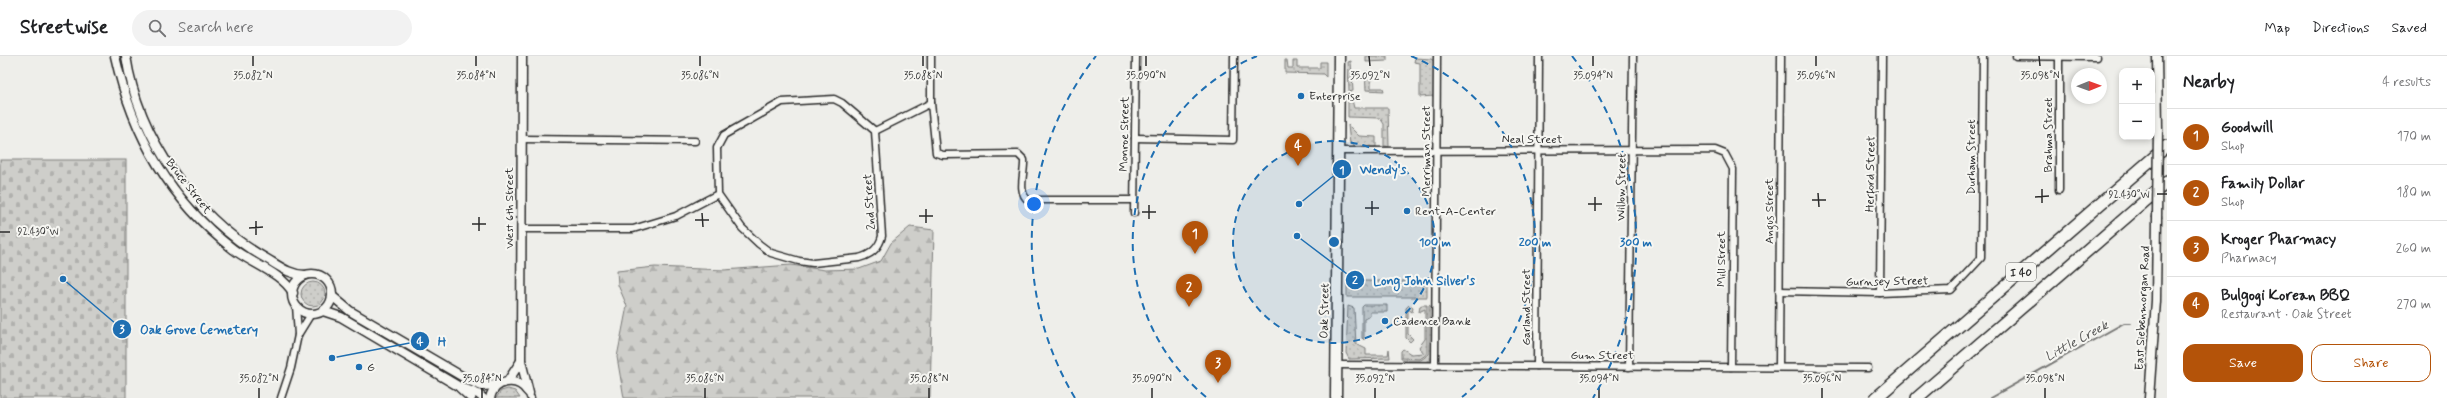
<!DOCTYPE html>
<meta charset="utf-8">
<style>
:root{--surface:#fff;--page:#f2f2f2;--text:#202124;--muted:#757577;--line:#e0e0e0;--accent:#b45309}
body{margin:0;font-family:Mynerve,sans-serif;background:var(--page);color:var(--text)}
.controls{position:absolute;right:12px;top:12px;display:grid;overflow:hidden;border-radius:8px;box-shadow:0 2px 6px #0003}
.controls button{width:36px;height:36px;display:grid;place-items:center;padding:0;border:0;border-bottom:1px solid var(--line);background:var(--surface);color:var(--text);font:20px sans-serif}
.compass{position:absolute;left:2071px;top:12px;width:36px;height:36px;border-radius:50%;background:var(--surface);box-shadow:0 2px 6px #0003;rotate:89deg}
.you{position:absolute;left:1034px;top:148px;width:14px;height:14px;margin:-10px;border:3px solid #fff;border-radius:50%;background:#1a73e8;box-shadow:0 0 0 6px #1a73e833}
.badge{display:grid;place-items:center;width:26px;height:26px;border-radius:50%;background:var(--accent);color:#fff;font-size:13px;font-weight:700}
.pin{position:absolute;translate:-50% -33px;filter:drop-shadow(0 1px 2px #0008)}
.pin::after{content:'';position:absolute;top:21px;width:14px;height:12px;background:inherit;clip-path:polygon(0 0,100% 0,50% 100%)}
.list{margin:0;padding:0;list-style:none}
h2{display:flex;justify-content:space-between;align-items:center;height:52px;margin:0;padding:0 16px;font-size:17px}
h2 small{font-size:13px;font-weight:400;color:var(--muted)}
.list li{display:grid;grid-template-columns:26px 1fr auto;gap:12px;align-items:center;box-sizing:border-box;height:56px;padding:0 16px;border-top:1px solid var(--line)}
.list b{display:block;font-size:15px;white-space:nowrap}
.list p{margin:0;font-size:13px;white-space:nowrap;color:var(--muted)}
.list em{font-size:13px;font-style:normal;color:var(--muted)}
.actions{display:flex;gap:8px;padding:12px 16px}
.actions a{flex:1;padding:9px 0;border:1px solid var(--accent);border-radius:12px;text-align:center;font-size:14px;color:var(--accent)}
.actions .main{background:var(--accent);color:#fff}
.icon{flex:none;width:22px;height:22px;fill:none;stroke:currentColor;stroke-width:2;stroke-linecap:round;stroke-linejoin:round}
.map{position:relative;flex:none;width:2167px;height:342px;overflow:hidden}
header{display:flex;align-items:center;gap:24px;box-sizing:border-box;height:56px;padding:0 20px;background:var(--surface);border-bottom:1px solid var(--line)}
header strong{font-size:19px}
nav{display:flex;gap:22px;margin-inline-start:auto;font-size:14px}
.search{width:280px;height:36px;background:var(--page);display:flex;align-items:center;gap:10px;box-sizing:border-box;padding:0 14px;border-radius:22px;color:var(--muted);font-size:15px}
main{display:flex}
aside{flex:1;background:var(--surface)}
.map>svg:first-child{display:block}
.grass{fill:url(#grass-dots);stroke:#7c7c7a}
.forest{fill:url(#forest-firs);stroke:#7c7c7a}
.cemetery{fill:url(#cemetery-stones);stroke:#7c7c7a}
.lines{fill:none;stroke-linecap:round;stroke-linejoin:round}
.stream{stroke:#757573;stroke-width:2}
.minor-casing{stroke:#2b2b2b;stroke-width:9}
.tertiary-casing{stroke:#2b2b2b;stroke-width:11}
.trunk-casing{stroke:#2b2b2b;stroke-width:13}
.motorway-casing{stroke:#2b2b2b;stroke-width:14}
.minor{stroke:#f6f6f2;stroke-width:6}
.tertiary{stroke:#f6f6f2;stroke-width:8}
.trunk{stroke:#f6f6f2;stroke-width:10}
.motorway{stroke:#f6f6f2;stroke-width:11}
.tertiary-bridge-casing{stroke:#2b2b2b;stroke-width:11;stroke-linecap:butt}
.tertiary-bridge{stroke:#f6f6f2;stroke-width:8}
.ticks{fill:none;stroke:#2b2b2b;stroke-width:1.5}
.ring{fill:none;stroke:#1f6fb2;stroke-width:2;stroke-dasharray:7 5}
.poi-dot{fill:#1f6fb2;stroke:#f6f6f2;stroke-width:1.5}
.labels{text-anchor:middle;stroke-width:4;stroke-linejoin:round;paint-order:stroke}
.shield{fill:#f6f6f2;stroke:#686867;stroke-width:1}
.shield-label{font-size:11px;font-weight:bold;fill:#2b2b2b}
.poi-label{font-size:12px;fill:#2b2b2b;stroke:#f6f6f2;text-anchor:start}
.street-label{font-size:12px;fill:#2b2b2b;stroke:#f6f6f2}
.water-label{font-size:13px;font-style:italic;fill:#565655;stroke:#f6f6f2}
.ticks-label{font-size:10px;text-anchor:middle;fill:#2b2b2b;stroke:#f6f6f2;stroke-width:4;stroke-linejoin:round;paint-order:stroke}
.centre{fill:#1f6fb2;stroke:#f6f6f2;stroke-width:2}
.ring-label{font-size:12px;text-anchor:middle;font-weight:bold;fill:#1f6fb2;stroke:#f6f6f2;stroke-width:4;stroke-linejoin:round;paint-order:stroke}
.leader{fill:none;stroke:#1f6fb2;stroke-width:1.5}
.callout-dot{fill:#1f6fb2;stroke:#f6f6f2;stroke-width:1.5}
.mark-label{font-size:12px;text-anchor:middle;font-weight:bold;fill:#fff}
.callout-label{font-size:13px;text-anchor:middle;font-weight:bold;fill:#1f6fb2;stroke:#f6f6f2;stroke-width:4;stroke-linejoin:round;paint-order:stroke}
</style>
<header>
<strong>Streetwise</strong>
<div class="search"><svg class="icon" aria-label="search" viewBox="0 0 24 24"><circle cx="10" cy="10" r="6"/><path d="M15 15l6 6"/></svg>Search here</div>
<nav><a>Map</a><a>Directions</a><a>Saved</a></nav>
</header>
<main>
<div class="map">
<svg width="2167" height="342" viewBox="0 0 2167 342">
<defs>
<pattern id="grass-dots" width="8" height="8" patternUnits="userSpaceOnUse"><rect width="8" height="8" fill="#cececa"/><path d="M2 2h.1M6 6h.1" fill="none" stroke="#b1b1ae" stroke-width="1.8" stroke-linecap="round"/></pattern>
<pattern id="forest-firs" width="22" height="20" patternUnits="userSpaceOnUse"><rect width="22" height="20" fill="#cececa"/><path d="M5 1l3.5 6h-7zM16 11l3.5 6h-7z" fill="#b1b1ae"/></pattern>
<pattern id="cemetery-stones" width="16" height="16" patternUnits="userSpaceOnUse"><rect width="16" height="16" fill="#cececa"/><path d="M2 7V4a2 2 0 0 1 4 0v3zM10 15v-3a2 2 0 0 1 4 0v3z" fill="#b1b1ae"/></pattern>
</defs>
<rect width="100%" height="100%" fill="#eeeeea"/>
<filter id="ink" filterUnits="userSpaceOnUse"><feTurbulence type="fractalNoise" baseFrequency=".025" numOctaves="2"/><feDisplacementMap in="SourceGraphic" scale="8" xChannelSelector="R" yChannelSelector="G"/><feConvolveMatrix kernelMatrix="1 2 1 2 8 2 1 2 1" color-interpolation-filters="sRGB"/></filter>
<g filter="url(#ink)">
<!-- grass -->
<g class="grass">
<path d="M1366 0H1387V5L1366 6Z"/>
<path d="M1415 2 1431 3 1434 5V40L1420 41V7L1414 6Z"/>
<path d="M1285 4H1287L1288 12H1293V5H1297V12H1320V6H1326V21L1323 18 1285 17Z"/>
<path d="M1351 5 1353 35 1349 36 1348 6Z"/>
<path d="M1365 16H1371V32H1383L1384 35 1366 34Z"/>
<path d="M1352 44 1354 52H1388L1389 91 1384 90V68L1380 62 1348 61V46Z"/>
<path d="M1348 69 1359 80 1376 81V91H1354V89L1350 88Z"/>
<rect x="1347" y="225" width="80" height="16"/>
<circle cx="313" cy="238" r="12"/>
<path d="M1364 249H1387V256H1370V260L1364 263V284L1362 282V251Z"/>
<path d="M1409 249 1413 252 1412 256 1408 253V278L1413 283 1410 286 1406 282V252Z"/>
<path d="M1422 249H1427V298L1420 303 1401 302V295L1403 293 1411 298 1424 297 1419 291 1425 283V253L1419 256 1420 250Z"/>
<path d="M1429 249 1434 253 1432 303 1426 306H1405L1402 304H1421L1429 298Z"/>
<path d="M1348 250 1354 252 1356 288 1366 293V299H1388L1389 293 1390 302 1349 303 1346 297Z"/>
<path d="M508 333 515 335 520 342H496L501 335Z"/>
</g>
<!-- forest -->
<path class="forest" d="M910 171 934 174 930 342H624L617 301 627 250 618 229 617 215 655 211 724 214 791 209 825 214 859 213 881 205 891 187Z"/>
<!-- cemetery -->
<rect class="cemetery" x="0" y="104" width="126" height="238"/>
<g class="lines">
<!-- stream -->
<path class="stream" d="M1990 342 2124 267H2131"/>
<defs>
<g id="minor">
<path d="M2016 0 2097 1"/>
<path d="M834 43 842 47 875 75 882 180C879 192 871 199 859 202L813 207 799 205 771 197 759 188 742 172 718 138 717 92 724 79 782 46Z"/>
<path d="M931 47 936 97 943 99 1018 98 1024 104C1025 116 1017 136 1028 144H1134"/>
<path d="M875 75 931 47V0"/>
<path d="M1135 82 1233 84 1234 0"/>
<path d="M522 83 695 85"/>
<path d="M1338 95 1715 94 1725 98 1733 113 1731 311"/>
<path d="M2059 134V0"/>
<path d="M1134 157 1136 0"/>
<path d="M521 173H633L676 160 718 138"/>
<path d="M1779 235 1880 237 1951 234 1981 202 1983 0"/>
<path d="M1880 237 1882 0"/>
<path d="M298 279 311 258"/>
<path d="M1336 309 1868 312"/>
<path d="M1435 310 1437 0"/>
<path d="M1537 310 1539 0"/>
<path d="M1629 311 1633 0"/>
<path d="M1779 311 1781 0"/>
<path d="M530 341 531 342"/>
<path d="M281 342 291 312 298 279 296 249"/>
</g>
<g id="tertiary">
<path d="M115 0C132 77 170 144 233 193 251 207 282 217 293 237"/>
<path d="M126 0C138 81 195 163 267 203 279 210 290 219 305 219"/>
<path d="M522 0 521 305 529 337"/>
<path d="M2157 0 2158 73"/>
<circle cx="312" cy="238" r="20"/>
<path d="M332 240 350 255 470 325 482 330 497 329"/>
<path d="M323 255 341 261 458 330 478 338 483 342"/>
<path d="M508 325 521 305"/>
<path d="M460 332 471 342"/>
<path d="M490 342C494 324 517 320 527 335"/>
<path d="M2149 342 2156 245 2157 162"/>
</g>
<path id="trunk" d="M1336 342 1339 0"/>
<g id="motorway">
<path d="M1876 342 2167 90"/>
<path d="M1917 342 2167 126"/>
</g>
</defs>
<!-- minor casing -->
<use href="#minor" class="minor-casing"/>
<!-- tertiary casing -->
<use href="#tertiary" class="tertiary-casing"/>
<!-- trunk casing -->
<use href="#trunk" class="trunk-casing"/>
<!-- motorway casing -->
<use href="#motorway" class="motorway-casing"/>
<!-- minor -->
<use href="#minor" class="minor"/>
<!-- tertiary -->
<use href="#tertiary" class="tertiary"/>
<!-- trunk -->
<use href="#trunk" class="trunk"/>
<!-- motorway -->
<use href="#motorway" class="motorway"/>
<defs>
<path id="tertiary-bridge" d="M2157 162 2158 73"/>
</defs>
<!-- tertiary-bridge casing -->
<use href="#tertiary-bridge" class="tertiary-bridge-casing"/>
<!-- tertiary-bridge -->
<use href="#tertiary-bridge" class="tertiary-bridge"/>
</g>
</g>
<!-- ticks -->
<path class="ticks" d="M253 0V10M476 0V10M700 0V10M923 0V10M1146 0V10M1369 0 1370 10M1593 0V10M1816 0V10M2039 0 2040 10M2042 133V147M1818 137 1819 151M2157 138H2167M1595 141V155M2035 141 2049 140M1812 144H1826M1372 145V159M1588 148H1602M1149 149V163M1365 152H1379M926 153V167M1142 156H1156M702 157 703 171M919 160H933M479 161V175M695 164H709M256 165V179M472 168H486M249 172 263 171M0 176H10M259 332V342M482 332V342M705 332V342M929 332V342M1152 332V342M1375 332V342M1599 332V342M1822 332V342M2045 332V342"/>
<!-- distance rings -->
<circle cx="1334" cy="186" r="101" fill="#1f6fb2" fill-opacity=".12"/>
<g class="ring">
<circle cx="1334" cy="186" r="101"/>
<path d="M1206 341A201 201 0 0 1 1257 0M1411 0A201 201 0 0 1 1462 341"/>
<path d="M1075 342A302 302 0 0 1 1096 0M1572 0A302 302 0 0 1 1593 342"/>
</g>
<!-- markers -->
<g class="poi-dot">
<circle cx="1301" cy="40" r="4"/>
<circle cx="1407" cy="155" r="4"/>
<circle cx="1385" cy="265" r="4"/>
<circle cx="359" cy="311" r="4"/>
</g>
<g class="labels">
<!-- shield labels -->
<rect class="shield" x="2006" y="207" width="30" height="18" rx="3"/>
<g class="shield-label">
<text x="2021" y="220">I 40</text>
</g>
<!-- poi labels -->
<g class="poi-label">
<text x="1309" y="44">Enterprise</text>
<text x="1415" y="159">Rent-A-Center</text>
<text x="1393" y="269">Cadence Bank</text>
<text x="367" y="315">G</text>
</g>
<!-- street labels -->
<g class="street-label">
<text transform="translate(1124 78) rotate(-89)" y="4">Monroe Street</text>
<text transform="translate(2048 79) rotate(-90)" y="4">Brahma Street</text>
<text x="1532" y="87">Neal Street</text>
<text transform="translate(1426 95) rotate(-90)" y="4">Merriman Street</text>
<text transform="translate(1971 101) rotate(-90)" y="4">Durham Street</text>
<text transform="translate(1870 118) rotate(-89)" y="4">Herford Street</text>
<text transform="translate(189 130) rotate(52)" y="4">Bruce Street</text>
<text transform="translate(1621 131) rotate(-89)" y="4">Willow Street</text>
<text transform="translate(869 146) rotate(-94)" y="4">2nd Street</text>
<text transform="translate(509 152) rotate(-90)" y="4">West 6th Street</text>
<text transform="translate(1769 155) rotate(-90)" y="4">Angus Street</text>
<text transform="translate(1721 203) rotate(-90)" y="4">Mill Street</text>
<text transform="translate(1887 225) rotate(-1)" y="4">Gurnsey Street</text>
<text transform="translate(1526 251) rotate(-90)" y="4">Garland Street</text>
<text transform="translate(2142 252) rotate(-87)" y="4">East Siebenmorgan Road</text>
<text transform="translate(1324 255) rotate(-89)" y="4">Oak Street</text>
<text x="1602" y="303">Gum Street</text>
</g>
<!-- water labels -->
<g class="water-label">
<text transform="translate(2076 284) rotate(-29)" y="5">Little Creek</text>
</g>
</g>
<g class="ticks-label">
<text x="253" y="23">35.082°N</text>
<text x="476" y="23">35.084°N</text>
<text x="700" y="23">35.086°N</text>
<text x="923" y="23">35.088°N</text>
<text x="1146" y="23">35.090°N</text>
<text x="1370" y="23">35.092°N</text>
<text x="1593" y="23">35.094°N</text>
<text x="1816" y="23">35.096°N</text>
<text x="2040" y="23">35.098°N</text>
<text x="2129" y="142">92.430°W</text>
<text x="38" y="179">92.430°W</text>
<text x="259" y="326">35.082°N</text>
<text x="482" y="326">35.084°N</text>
<text x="705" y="326">35.086°N</text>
<text x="929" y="326">35.088°N</text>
<text x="1152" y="326">35.090°N</text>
<text x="1375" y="326">35.092°N</text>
<text x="1599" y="326">35.094°N</text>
<text x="1822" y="326">35.096°N</text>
<text x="2045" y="326">35.098°N</text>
</g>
<circle cx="1334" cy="186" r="6" class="centre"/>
<g class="ring-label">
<text x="1435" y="190">100 m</text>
<text x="1535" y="190">200 m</text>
<text x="1636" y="190">300 m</text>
</g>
<!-- callouts -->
<path class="leader" d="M1299 148L1342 113M1297 180L1355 224M63 223L122 273M332 302L420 285"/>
<g class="callout-dot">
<circle cx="1299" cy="148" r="4"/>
<circle cx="1297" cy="180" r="4"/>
<circle cx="63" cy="223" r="4"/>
<circle cx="332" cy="302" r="4"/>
<circle cx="1342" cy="113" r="10"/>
<circle cx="1355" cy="224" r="10"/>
<circle cx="122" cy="273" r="10"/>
<circle cx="420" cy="285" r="10"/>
</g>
<g class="mark-label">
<text x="1342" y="118">1</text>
<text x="1355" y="228">2</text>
<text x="122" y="277">3</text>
<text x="420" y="289">4</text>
</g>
<g class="callout-label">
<text x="1383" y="118">Wendy's</text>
<text x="1424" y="229">Long John Silver's</text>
<text x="199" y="278">Oak Grove Cemetery</text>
<text x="442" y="290">H</text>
</g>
</svg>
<div class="controls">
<button>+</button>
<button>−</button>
</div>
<svg class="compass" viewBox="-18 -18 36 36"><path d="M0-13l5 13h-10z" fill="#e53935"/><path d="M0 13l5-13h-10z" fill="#757577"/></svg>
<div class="you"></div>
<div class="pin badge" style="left:1195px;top:198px">1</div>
<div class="pin badge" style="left:1189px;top:251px">2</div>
<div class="pin badge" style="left:1218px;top:327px">3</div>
<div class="pin badge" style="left:1298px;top:110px">4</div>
</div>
<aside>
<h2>Nearby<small>4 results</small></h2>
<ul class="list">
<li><span class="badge">1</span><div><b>Goodwill</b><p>Shop</p></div><em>170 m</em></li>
<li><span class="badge">2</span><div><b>Family Dollar</b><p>Shop</p></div><em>180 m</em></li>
<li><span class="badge">3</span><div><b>Kroger Pharmacy</b><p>Pharmacy</p></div><em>260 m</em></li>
<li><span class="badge">4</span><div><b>Bulgogi Korean BBQ</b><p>Restaurant · Oak Street</p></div><em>270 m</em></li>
</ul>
<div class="actions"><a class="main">Save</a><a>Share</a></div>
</aside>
</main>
